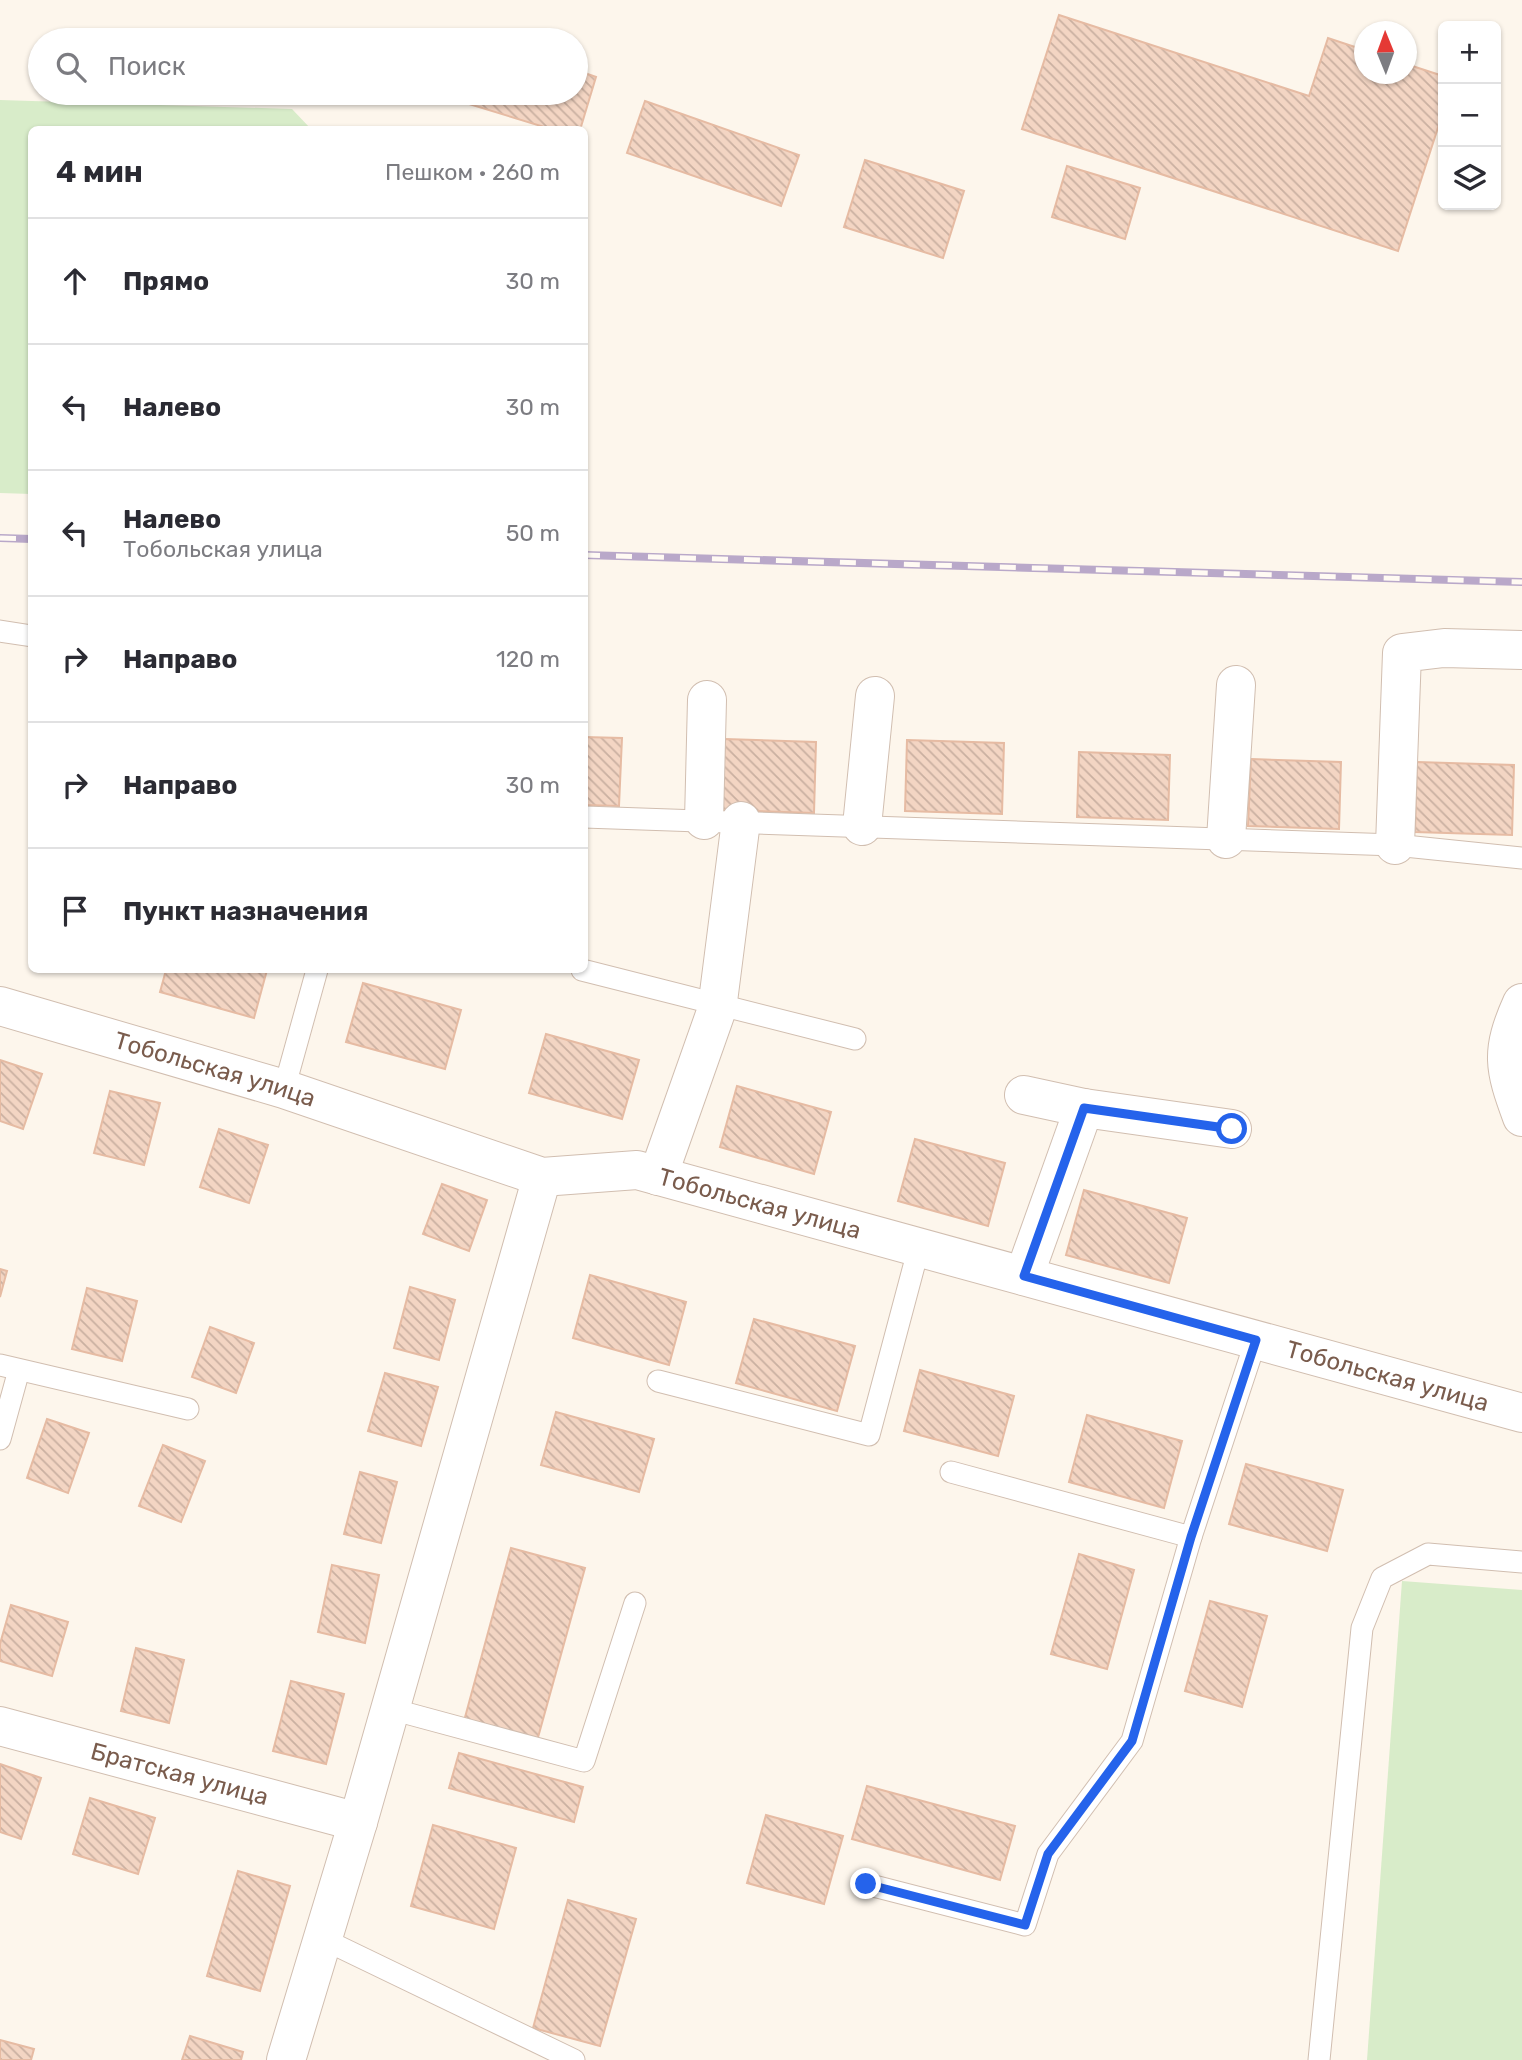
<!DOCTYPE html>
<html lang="ru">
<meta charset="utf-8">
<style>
:root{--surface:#fff;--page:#f7f7f7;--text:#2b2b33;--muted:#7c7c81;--line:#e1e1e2}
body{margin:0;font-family:Rubik,sans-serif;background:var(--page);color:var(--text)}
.controls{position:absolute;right:21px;top:21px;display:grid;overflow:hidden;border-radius:10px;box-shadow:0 2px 5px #0004}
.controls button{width:63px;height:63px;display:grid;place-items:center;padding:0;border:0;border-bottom:2px solid var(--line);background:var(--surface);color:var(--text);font:35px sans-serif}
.compass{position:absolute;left:1354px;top:21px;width:63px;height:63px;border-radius:50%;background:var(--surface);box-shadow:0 2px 5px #0004;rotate:359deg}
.stop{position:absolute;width:21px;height:21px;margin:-16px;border:5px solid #2563eb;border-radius:50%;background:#fff}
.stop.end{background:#2563eb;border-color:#fff;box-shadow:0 2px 7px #0008}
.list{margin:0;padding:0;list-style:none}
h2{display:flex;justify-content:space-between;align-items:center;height:91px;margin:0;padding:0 28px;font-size:30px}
h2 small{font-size:23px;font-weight:400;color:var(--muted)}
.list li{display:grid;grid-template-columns:46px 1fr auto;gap:21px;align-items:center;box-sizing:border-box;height:126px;padding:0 28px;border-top:2px solid var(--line)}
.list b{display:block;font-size:26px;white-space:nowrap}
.list p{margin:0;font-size:23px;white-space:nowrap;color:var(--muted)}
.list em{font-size:23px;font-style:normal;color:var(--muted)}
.icon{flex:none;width:38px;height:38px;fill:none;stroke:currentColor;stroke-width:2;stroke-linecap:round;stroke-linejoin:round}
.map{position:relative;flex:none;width:1522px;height:2060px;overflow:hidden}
.search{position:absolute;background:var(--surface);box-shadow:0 2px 5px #0004;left:28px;top:28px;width:560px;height:77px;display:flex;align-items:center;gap:18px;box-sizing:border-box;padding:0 24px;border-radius:38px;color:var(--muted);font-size:26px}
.panel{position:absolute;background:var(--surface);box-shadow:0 2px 5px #0004;left:28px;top:126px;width:560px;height:847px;border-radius:10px}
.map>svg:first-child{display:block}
.green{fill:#d8ecc9}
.building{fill:url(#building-back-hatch);stroke:#e6bba3;stroke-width:2}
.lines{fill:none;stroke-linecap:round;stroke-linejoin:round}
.lane-casing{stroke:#d1beb0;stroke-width:23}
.street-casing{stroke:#d1beb0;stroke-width:40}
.lane{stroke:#fff;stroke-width:21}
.street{stroke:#fff;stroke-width:38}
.rail-casing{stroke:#b9a8c9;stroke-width:8}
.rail{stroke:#fffaf3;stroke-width:5;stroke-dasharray:16;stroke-linecap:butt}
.route{stroke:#2563eb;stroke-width:9}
.labels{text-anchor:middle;stroke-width:5;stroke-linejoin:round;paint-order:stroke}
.street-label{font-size:24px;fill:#7a5c4d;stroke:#fffaf3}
</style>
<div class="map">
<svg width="1522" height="2060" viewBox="0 0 1522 2060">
<defs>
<pattern id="building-back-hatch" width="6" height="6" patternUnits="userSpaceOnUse" patternTransform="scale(1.75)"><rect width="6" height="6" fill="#f3d5c3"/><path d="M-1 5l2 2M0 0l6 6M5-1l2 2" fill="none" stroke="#cab0a1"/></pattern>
</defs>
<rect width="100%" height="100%" fill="#fdf6ec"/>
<!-- green -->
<g class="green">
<path d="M0 100 292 109 311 129 32 130 31 494 0 493Z"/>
<path d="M1402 1581 1522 1590V2060H1367Z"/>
</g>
<!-- building -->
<g class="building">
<path d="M1059 15 1309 96 1328 38 1364 50V74H1406V64L1443 76V112L1398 251 1022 129Z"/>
<path d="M450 33 476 40H448Z"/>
<path d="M576 70 596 77 580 130H554L433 93H576Z"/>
<path d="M645 101 799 155 781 206 627 153Z"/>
<path d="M865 160 964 191 943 258 844 227Z"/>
<path d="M1067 166 1140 188 1125 239 1052 217Z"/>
<path d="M584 737 622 738 619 806 584 805Z"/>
<path d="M725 739 816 742 814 813 722 810Z"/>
<path d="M907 740 1004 743 1002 814 905 811Z"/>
<path d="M1079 752 1170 755 1168 820 1077 817Z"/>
<path d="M1251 759 1341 762 1339 829 1248 826Z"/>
<path d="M1417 762 1514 765 1512 835 1415 832Z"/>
<path d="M166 970H267L254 1018 160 992Z"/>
<path d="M363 983 461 1010 445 1069 346 1042Z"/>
<path d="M546 1034 639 1060 622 1119 529 1093Z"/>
<path d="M0 1060 42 1074 23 1129 0 1121Z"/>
<path d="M737 1086 831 1112 814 1174 720 1147Z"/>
<path d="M110 1091 160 1103 144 1165 94 1153Z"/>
<path d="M219 1129 268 1145 249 1203 200 1187Z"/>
<path d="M915 1139 1005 1163 988 1226 898 1201Z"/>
<path d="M442 1184 487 1200 469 1251 423 1234Z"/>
<path d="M1084 1190 1187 1218 1169 1283 1066 1255Z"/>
<path d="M0 1269 7 1271 0 1297Z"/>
<path d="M590 1275 686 1302 669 1365 573 1338Z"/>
<path d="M410 1287 455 1300 439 1360 394 1348Z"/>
<path d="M87 1288 137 1301 122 1361 72 1349Z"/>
<path d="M754 1319 855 1346 837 1411 736 1383Z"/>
<path d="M210 1327 254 1343 236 1393 192 1377Z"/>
<path d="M920 1370 1014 1396 998 1456 904 1431Z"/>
<path d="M385 1373 438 1387 421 1446 368 1431Z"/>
<path d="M556 1412 654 1439 639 1492 541 1465Z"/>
<path d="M1087 1415 1182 1441 1164 1508 1069 1482Z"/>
<path d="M47 1419 89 1433 68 1493 27 1478Z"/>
<path d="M163 1445 205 1461 181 1522 139 1506Z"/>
<path d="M1246 1464 1343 1490 1327 1551 1229 1524Z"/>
<path d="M360 1472 397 1482 381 1543 344 1534Z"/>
<path d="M511 1548 585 1568 537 1741 464 1721Z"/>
<path d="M1079 1554 1134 1570 1107 1669 1051 1654Z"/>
<path d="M332 1565 379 1575 365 1643 318 1632Z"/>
<path d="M1210 1601 1267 1616 1242 1707 1185 1691Z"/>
<path d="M11 1605 68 1622 52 1676 0 1661V1644Z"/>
<path d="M136 1648 184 1660 169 1723 121 1711Z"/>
<path d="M291 1681 344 1694 326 1764 273 1751Z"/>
<path d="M459 1753 583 1787 574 1822 449 1788Z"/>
<path d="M0 1764 41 1778 21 1839 0 1832Z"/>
<path d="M867 1786 1015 1826 1000 1880 852 1839Z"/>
<path d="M90 1798 155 1818 138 1874 73 1854Z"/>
<path d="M766 1815 843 1836 824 1904 747 1883Z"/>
<path d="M433 1825 516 1848 494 1929 411 1906Z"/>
<path d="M238 1871 290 1886 260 1991 207 1976Z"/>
<path d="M568 1900 636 1919 600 2046 533 2028Z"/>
<path d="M190 2036 243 2052 241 2060H182Z"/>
<path d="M0 2040 34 2049 31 2060H0Z"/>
</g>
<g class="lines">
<defs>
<g id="lane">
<path d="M0 631 32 636"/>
<path d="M584 817 1395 845 1522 858"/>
<path d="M582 970 855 1039"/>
<path d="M284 1089 317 970"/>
<path d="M0 1365 188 1409"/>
<path d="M658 1381 869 1435 919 1247"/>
<path d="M0 1439 19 1370"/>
<path d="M951 1472 1191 1537 1256 1340"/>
<path d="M391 1709 584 1761 635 1603"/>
<path d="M866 1884 1025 1925 1048 1854 1132 1741 1191 1537"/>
<path d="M323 1939 574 2060"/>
<path d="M1319 2060 1362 1628 1382 1578 1428 1554 1522 1562"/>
</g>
<g id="street">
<path d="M704 820 707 700"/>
<path d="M862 826 875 696"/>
<path d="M1226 839 1236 685"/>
<path d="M1395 845 1402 653 1444 648 1522 650"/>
<path d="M1522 1003C1500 1052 1504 1068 1522 1117"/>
<path id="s1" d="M0 1006 284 1089 542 1177 637 1170 1522 1413"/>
<path d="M1024 1095 1084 1108 1232 1129"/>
<path d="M658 1176 717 1009 741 821"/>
<path d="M1024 1276 1084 1108"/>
<path id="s2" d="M0 1726 358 1822"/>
<path d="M286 2060 358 1822 542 1177"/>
</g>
</defs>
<!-- lane casing -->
<use href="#lane" class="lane-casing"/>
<!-- street casing -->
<use href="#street" class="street-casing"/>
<!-- lane -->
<use href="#lane" class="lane"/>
<!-- street -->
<use href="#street" class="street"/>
<defs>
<g id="rail">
<path d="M0 538 32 539"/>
<path d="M584 555 1522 582"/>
</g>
</defs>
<!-- rail casing -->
<use href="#rail" class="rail-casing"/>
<!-- rail -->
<use href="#rail" class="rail"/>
</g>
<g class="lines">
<!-- route -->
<path class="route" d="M866 1884 1025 1925 1048 1854 1132 1741 1191 1537 1256 1340 1024 1276 1084 1108 1232 1129"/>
</g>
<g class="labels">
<!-- street labels -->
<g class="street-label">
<text dy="8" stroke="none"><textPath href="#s1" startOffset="224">Тобольская улица</textPath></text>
<text dy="8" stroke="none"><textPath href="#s1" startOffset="791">Тобольская улица</textPath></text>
<text dy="8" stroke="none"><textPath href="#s1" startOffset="1442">Тобольская улица</textPath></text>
<text dy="8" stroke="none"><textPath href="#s2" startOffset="186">Братская улица</textPath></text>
</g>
</g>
</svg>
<div class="controls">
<button>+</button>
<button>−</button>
<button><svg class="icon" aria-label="layers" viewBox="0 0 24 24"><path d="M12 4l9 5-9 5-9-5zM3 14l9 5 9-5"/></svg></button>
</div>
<svg class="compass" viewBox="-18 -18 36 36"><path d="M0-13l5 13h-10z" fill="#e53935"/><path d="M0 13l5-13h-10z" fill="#7c7c81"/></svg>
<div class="stop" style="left:1232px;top:1129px"></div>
<div class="stop end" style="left:866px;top:1884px"></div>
<div class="search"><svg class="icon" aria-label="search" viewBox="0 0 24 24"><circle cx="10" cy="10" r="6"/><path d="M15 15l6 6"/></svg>Поиск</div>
<section class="panel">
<h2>4 мин<small>Пешком · 260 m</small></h2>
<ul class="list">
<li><svg class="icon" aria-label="ahead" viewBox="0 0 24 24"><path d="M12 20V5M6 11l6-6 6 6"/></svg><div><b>Прямо</b></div><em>30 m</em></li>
<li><svg class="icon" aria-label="left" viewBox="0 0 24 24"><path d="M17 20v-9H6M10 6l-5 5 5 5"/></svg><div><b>Налево</b></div><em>30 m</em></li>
<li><svg class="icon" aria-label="left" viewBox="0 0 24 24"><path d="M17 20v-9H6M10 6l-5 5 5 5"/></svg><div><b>Налево</b><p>Тобольская улица</p></div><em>50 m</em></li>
<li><svg class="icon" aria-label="right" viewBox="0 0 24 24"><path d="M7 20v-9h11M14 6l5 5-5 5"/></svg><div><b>Направо</b></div><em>120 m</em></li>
<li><svg class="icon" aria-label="right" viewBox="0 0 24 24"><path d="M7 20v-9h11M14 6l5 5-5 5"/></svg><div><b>Направо</b></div><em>30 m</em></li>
<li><svg class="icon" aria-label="arrive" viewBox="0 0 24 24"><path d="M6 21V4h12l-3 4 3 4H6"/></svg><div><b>Пункт назначения</b></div></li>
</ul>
</section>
</div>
